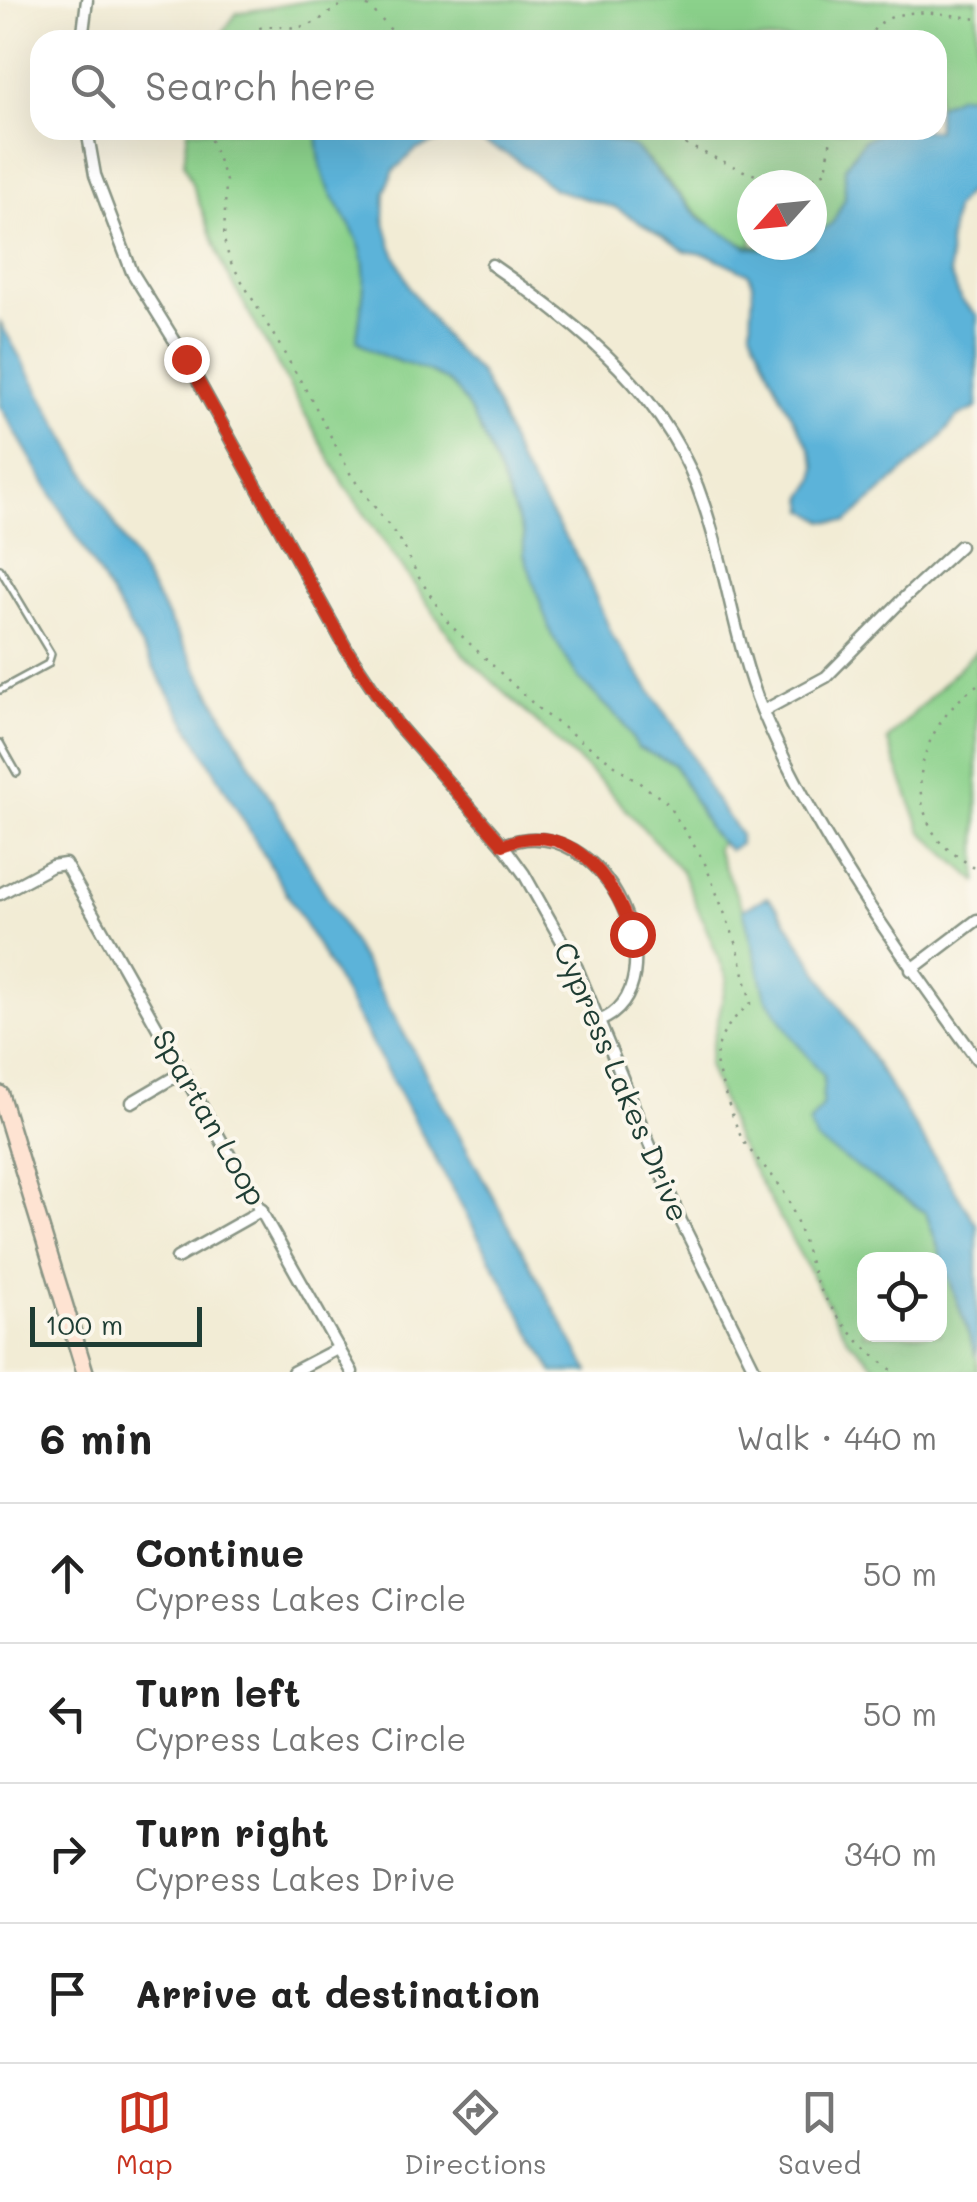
<!DOCTYPE html>
<meta charset="utf-8">
<style>
:root{--surface:#fff;--page:#f6f6f6;--text:#222;--muted:#767676;--line:#e0e0e0;--accent:#c8321e}
body{margin:0;font-family:Mali,sans-serif;background:var(--page);color:var(--text)}
.controls{position:absolute;right:30px;bottom:30px;display:grid;overflow:hidden;border-radius:20px;box-shadow:0 10px 40px #0002}
.controls button{width:90px;height:90px;display:grid;place-items:center;padding:0;border:0;border-bottom:2px solid var(--line);background:var(--surface);color:var(--text);font:50px sans-serif}
.compass{position:absolute;left:737px;top:170px;width:90px;height:90px;border-radius:50%;background:var(--surface);box-shadow:0 10px 40px #0002;rotate:243deg}
.scale{position:absolute;left:30px;bottom:25px;width:172px;box-sizing:border-box;padding-left:10px;border:5px solid #1f3d34;border-top:0;font-size:28px;line-height:35px;white-space:nowrap;color:#1f3d34;-webkit-text-stroke:8px #fbf7ec;paint-order:stroke}
.stop{position:absolute;width:30px;height:30px;margin:-22px;border:8px solid #c8321e;border-radius:50%;background:#fff}
.stop.end{background:#c8321e;border-color:#fff;box-shadow:0 2px 10px #0008}
.list{margin:0;padding:0;list-style:none}
h2{display:flex;justify-content:space-between;align-items:center;height:130px;margin:0;padding:0 40px;font-size:42px}
h2 small{font-size:32px;font-weight:400;color:var(--muted)}
.list li{display:grid;grid-template-columns:65px 1fr auto;gap:30px;align-items:center;box-sizing:border-box;height:140px;padding:0 40px;border-top:2px solid var(--line)}
.list b{display:block;font-size:38px;white-space:nowrap}
.list p{margin:0;font-size:32px;white-space:nowrap;color:var(--muted)}
.list em{font-size:32px;font-style:normal;color:var(--muted)}
.icon{flex:none;width:55px;height:55px;fill:none;stroke:currentColor;stroke-width:2;stroke-linecap:round;stroke-linejoin:round}
.map{position:relative;flex:none;width:977px;height:1372px;overflow:hidden}
.search{position:absolute;background:var(--surface);box-shadow:0 10px 40px #0002;left:30px;right:30px;top:30px;height:110px;display:flex;align-items:center;gap:25px;box-sizing:border-box;padding:0 35px;border-radius:30px;color:var(--muted);font-size:38px}
.sheet{height:690px;background:var(--surface)}
nav{display:flex;justify-content:space-around;align-items:center;box-sizing:border-box;height:140px;border-top:2px solid var(--line);background:var(--surface);font-size:28px;color:var(--muted)}
nav a{display:grid;justify-items:center;gap:5px}
nav .on{color:var(--accent)}
.map>svg:first-child{display:block}
.green{fill:#8bd18b;stroke:#558760;stroke-width:2.5;fill-rule:evenodd}
.water{fill:#5cb3d9;stroke:#3e7886;stroke-width:2.5}
.lines{fill:none;stroke-linecap:round;stroke-linejoin:round}
.lane-casing{stroke:#889484;stroke-width:10}
.street-casing{stroke:#889484;stroke-width:15}
.secondary-casing{stroke:#889484;stroke-width:20}
.path{stroke:#889484;stroke-width:2.5;stroke-dasharray:2.5 8;stroke-linecap:butt}
.lane{stroke:#fff;stroke-width:5}
.street{stroke:#fff;stroke-width:10}
.secondary{stroke:#fee3d2;stroke-width:15}
.route{stroke:#c8321e;stroke-width:12}
.labels{text-anchor:middle;stroke-width:8;stroke-linejoin:round;paint-order:stroke}
.street-label{font-size:30px;fill:#1f3d34;stroke:#fbf7ec}
</style>
<div class="map">
<svg width="977" height="1372" viewBox="0 0 977 1372">
<rect width="100%" height="100%" fill="#fbf7ec"/>
<filter id="ink" filterUnits="userSpaceOnUse"><feTurbulence type="fractalNoise" baseFrequency=".01" numOctaves="2"/><feDisplacementMap in="SourceGraphic" scale="20" xChannelSelector="R" yChannelSelector="G"/><feConvolveMatrix kernelMatrix="1 2 1 2 8 2 1 2 1" color-interpolation-filters="sRGB"/></filter>
<filter id="wash" filterUnits="userSpaceOnUse"><feTurbulence type="fractalNoise" baseFrequency=".0048" numOctaves="4" result="noise"/><feDisplacementMap in="SourceGraphic" scale="40" xChannelSelector="R" yChannelSelector="G"/><feGaussianBlur stdDeviation="2.25" result="paint"/><feColorMatrix in="noise" values="0 0 0 0 0 0 0 0 0 0 0 0 0 0 0 0 0 1.4 0 .05"/><feComposite in="paint" operator="in"/></filter>
<g filter="url(#wash)">
<rect width="100%" height="100%" fill="#f2ecd5"/>
<!-- green -->
<g class="green">
<path d="M314 0H977V96H959L937 106V40H352L346 35 332 40H217L237 13Z"/>
<path d="M188 130H317C318 151 320 172 330 191 341 212 356 231 362 254 369 282 359 313 357 340 383 363 421 363 448 382 475 401 509 501 524 535V554L552 634 580 680 623 722 638 748 674 764 720 842 716 849 743 909 752 941 824 1076 822 1106 809 1124 926 1213 977 1358V1372H882L847 1338 736 1140 708 1065 727 978 682 871 603 784 463 654 345 486 223 266 184 163ZM864 1260H940V1334H864Z"/>
<path d="M577 130H886L864 140 845 167V198L833 223 812 239V185H752V245H803C790 253 780 251 765 249 705 241 679 187 637 150 623 139 595 135 577 130Z"/>
<path d="M977 650V882L922 832 887 740Z"/>
</g>
<!-- water -->
<g class="water">
<path d="M959 95 977 96V180L954 209 949 243 950 274 961 300 977 315V408L957 417 938 441 847 522 824 521 806 510 804 497 815 480 816 466 810 448 781 396 751 330 753 284 749 274 709 255 686 251 616 208 554 189 514 158 475 138 441 140 416 150 394 170 385 192 384 219 392 247 411 290 449 343 479 372 496 404 518 461 581 563 613 637 680 734 712 795 740 834V844L729 850 711 832 674 764 638 748 623 722 580 680 551 634 524 554V535C509 501 475 401 448 382 421 363 383 363 357 340 359 313 369 282 362 254 356 231 341 212 330 191 320 172 318 151 317 130H577L634 147 699 218 747 247 781 252 812 245V239L833 222 845 198V167L864 140 886 130H937V106Z"/>
<path d="M0 322 402 1030 589 1372H553L327 962 0 406Z"/>
<path d="M767 897 778 908 977 1225V1358L926 1213 817 1141 809 1124 822 1106 824 1076 793 1038 766 997 743 909Z"/>
</g>
</g>
<g filter="url(#ink)">
<g class="lines">
<defs>
<g id="lane">
<path d="M0 569 51 654 48 664 0 690"/>
<path d="M0 743 17 773"/>
</g>
<g id="street">
<path d="M82 40 87 0"/>
<path d="M87 130 95 175 132 272 186 359 347 650 397 724 503 845 524 874 577 968 681 1221 756 1372"/>
<path d="M492 265C583 328 669 396 704 505 727 572 735 644 762 710 816 837 896 948 977 1059"/>
<path d="M763 711 826 677 905 597 960 546"/>
<path d="M503 845C608 803 683 989 599 1021"/>
<path d="M0 894 52 866 65 864 352 1372"/>
<path d="M911 970 977 920"/>
<path d="M132 1102 183 1072"/>
<path d="M177 1258 262 1210"/>
<path d="M293 1372 339 1348"/>
</g>
<path id="secondary" d="M0 1094 85 1372"/>
</defs>
<!-- lane casing -->
<use href="#lane" class="lane-casing"/>
<!-- street casing -->
<use href="#street" class="street-casing"/>
<!-- secondary casing -->
<use href="#secondary" class="secondary-casing"/>
<!-- path -->
<g class="path">
<path d="M357 2 370 7 400 40"/>
<path d="M242 40C267 16 277 32 305 26 323 22 336 3 356 0"/>
<path d="M868 40C884 0 944 14 977 19"/>
<path d="M207 130 226 181 224 240 230 261 313 402 352 477 402 543 418 576 449 624 543 713 666 802 704 861 737 945 751 1003C732 1019 718 1034 716 1060 716 1070 737 1130 742 1139 756 1161 777 1176 788 1200 800 1225 806 1254 816 1280 830 1313 865 1352 895 1372"/>
<path d="M635 130 667 136 746 172 786 184 805 182 826 172 832 130"/>
<path d="M977 685C929 720 902 781 935 835 943 849 964 860 977 870"/>
</g>
<!-- lane -->
<use href="#lane" class="lane"/>
<!-- street -->
<use href="#street" class="street"/>
<!-- secondary -->
<use href="#secondary" class="secondary"/>
</g>
</g>
<g class="lines" filter="url(#ink)">
<!-- route -->
<path class="route" d="M186 359 347 650 397 724 503 845C569 818 614 876 632 934"/>
</g>
<g class="labels">
<!-- street labels -->
<g class="street-label">
<text transform="translate(621 1082) rotate(67)" y="10">Cypress Lakes Drive</text>
<text transform="translate(209 1118) rotate(60)" y="10">Spartan Loop</text>
</g>
</g>
</svg>
<div class="controls">
<button><svg class="icon" aria-label="locate" viewBox="0 0 24 24"><circle cx="12" cy="12" r="6"/><path d="M12 2v4M12 18v4M2 12h4M18 12h4"/></svg></button>
</div>
<svg class="compass" viewBox="-18 -18 36 36"><path d="M0-13l5 13h-10z" fill="#e53935"/><path d="M0 13l5-13h-10z" fill="#767676"/></svg>
<div class="scale">100 m</div>
<div class="stop" style="left:632px;top:934px"></div>
<div class="stop end" style="left:186px;top:359px"></div>
<div class="search"><svg class="icon" aria-label="search" viewBox="0 0 24 24"><circle cx="10" cy="10" r="6"/><path d="M15 15l6 6"/></svg>Search here</div>
</div>
<section class="sheet">
<h2>6 min<small>Walk · 440 m</small></h2>
<ul class="list">
<li><svg class="icon" aria-label="ahead" viewBox="0 0 24 24"><path d="M12 20V5M6 11l6-6 6 6"/></svg><div><b>Continue</b><p>Cypress Lakes Circle</p></div><em>50 m</em></li>
<li><svg class="icon" aria-label="left" viewBox="0 0 24 24"><path d="M17 20v-9H6M10 6l-5 5 5 5"/></svg><div><b>Turn left</b><p>Cypress Lakes Circle</p></div><em>50 m</em></li>
<li><svg class="icon" aria-label="right" viewBox="0 0 24 24"><path d="M7 20v-9h11M14 6l5 5-5 5"/></svg><div><b>Turn right</b><p>Cypress Lakes Drive</p></div><em>340 m</em></li>
<li><svg class="icon" aria-label="arrive" viewBox="0 0 24 24"><path d="M6 21V4h12l-3 4 3 4H6"/></svg><div><b>Arrive at destination</b></div></li>
</ul>
</section>
<nav>
<a class="on"><svg class="icon" aria-label="map" viewBox="0 0 24 24"><path d="M3 6l6-2 6 2 6-2v14l-6 2-6-2-6 2zM9 4v14M15 6v14"/></svg>Map</a>
<a><svg class="icon" aria-label="directions" viewBox="0 0 24 24"><path d="M12 3l9 9-9 9-9-9zM9 14v-3h6M13 9l2 2-2 2"/></svg>Directions</a>
<a><svg class="icon" aria-label="saved" viewBox="0 0 24 24"><path d="M7 4h10v16l-5-4-5 4z"/></svg>Saved</a>
</nav>
